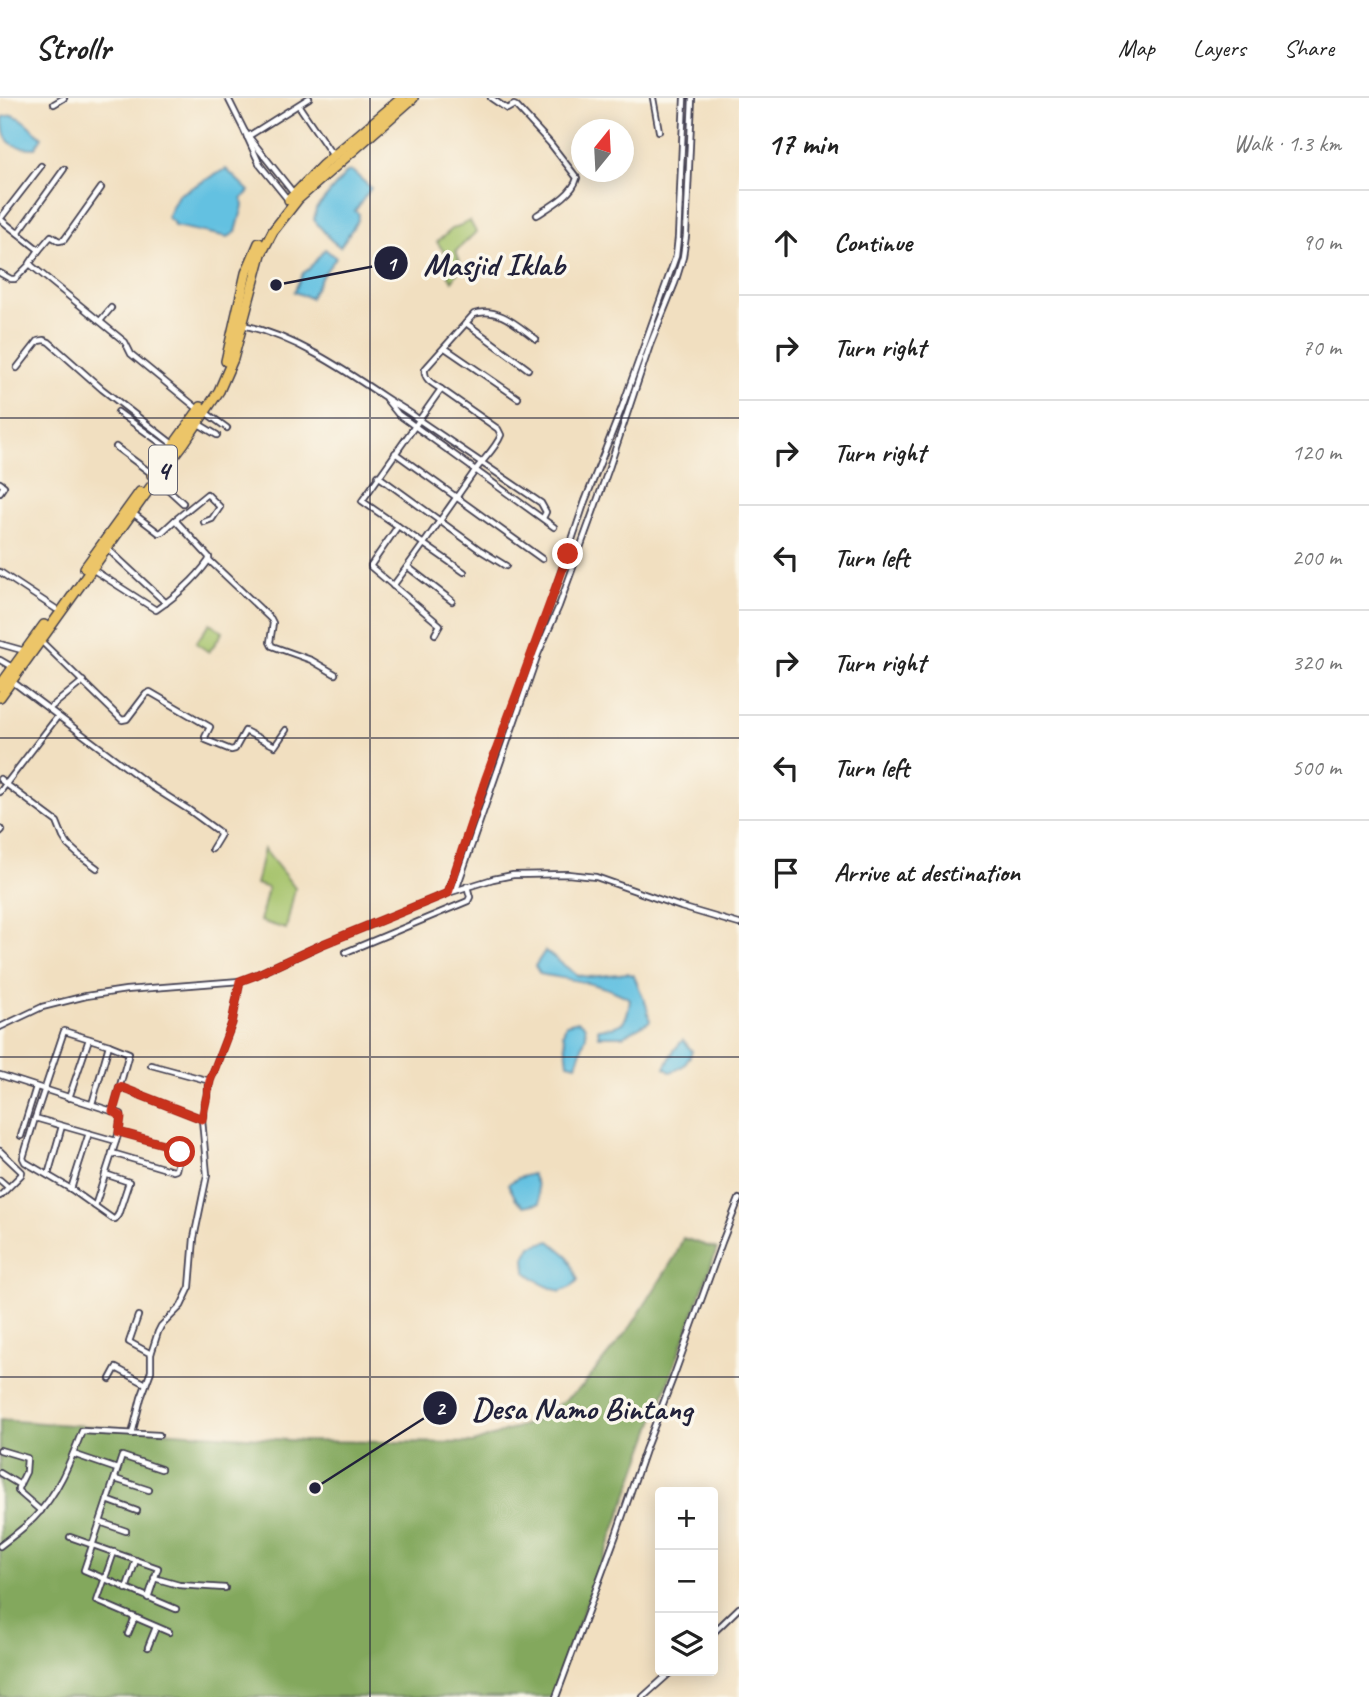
<!DOCTYPE html>
<meta charset="utf-8">
<style>
:root{--surface:#fff;--page:#f2f2f2;--text:#222;--muted:#767676;--line:#e0e0e0}
body{margin:0;font-family:Caveat,sans-serif;background:var(--page);color:var(--text)}
.controls{position:absolute;right:21px;bottom:21px;display:grid;overflow:hidden;border-radius:7px;box-shadow:0 4px 18px #0003}
.controls button{width:63px;height:63px;display:grid;place-items:center;padding:0;border:0;border-bottom:2px solid var(--line);background:var(--surface);color:var(--text);font:35px sans-serif}
.compass{position:absolute;left:571px;top:21px;width:63px;height:63px;border-radius:50%;background:var(--surface);box-shadow:0 4px 18px #0003;rotate:18deg}
.stop{position:absolute;width:21px;height:21px;margin:-16px;border:5px solid #c8321e;border-radius:50%;background:#fff}
.stop.end{background:#c8321e;border-color:#fff;box-shadow:0 2px 7px #0008}
.list{margin:0;padding:0;list-style:none}
h2{display:flex;justify-content:space-between;align-items:center;height:91px;margin:0;padding:0 28px;font-size:30px}
h2 small{font-size:23px;font-weight:400;color:var(--muted)}
.list li{display:grid;grid-template-columns:46px 1fr auto;gap:21px;align-items:center;box-sizing:border-box;height:105px;padding:0 28px;border-top:2px solid var(--line)}
.list b{display:block;font-size:26px;white-space:nowrap}
.list em{font-size:23px;font-style:normal;color:var(--muted)}
.icon{flex:none;width:38px;height:38px;fill:none;stroke:currentColor;stroke-width:2;stroke-linecap:round;stroke-linejoin:round}
.map{position:relative;flex:none;width:739px;height:1599px;overflow:hidden}
header{display:flex;align-items:center;gap:42px;box-sizing:border-box;height:98px;padding:0 35px;background:var(--surface);border-bottom:2px solid var(--line)}
header strong{font-size:33px}
nav{display:flex;gap:38px;margin-inline-start:auto;font-size:24px}
main{display:flex}
aside{flex:1;background:var(--surface)}
.map>svg:first-child{display:block}
.green{fill:#a4c269;stroke:#637252;stroke-width:2}
.forest{fill:#83a85d;stroke:#52654c;stroke-width:2}
.water{fill:#63c1e1;stroke:#42728e;stroke-width:2}
.lines{fill:none;stroke-linecap:round;stroke-linejoin:round}
.street-casing{stroke:#413e4f;stroke-width:8}
.highway-casing{stroke:#413e4f;stroke-width:12}
.street{stroke:#fff;stroke-width:4.5}
.highway{stroke:#ecc569;stroke-width:9}
.route{stroke:#c8321e;stroke-width:9}
.grid{fill:none;stroke:#22223b;stroke-width:2;stroke-opacity:0.55}
.labels{text-anchor:middle;stroke-width:7;stroke-linejoin:round;paint-order:stroke}
.shield{fill:#fbf7ec;stroke:#636270;stroke-width:2}
.shield-label{font-size:28px;font-weight:bold;fill:#22223b}
.leader{fill:none;stroke:#22223b;stroke-width:2.5}
.callout-dot{fill:#22223b;stroke:#fbf7ec;stroke-width:2.5}
.mark-label{font-size:21px;text-anchor:middle;font-weight:bold;fill:#fff}
.callout-label{font-size:32px;text-anchor:middle;font-weight:bold;fill:#22223b;stroke:#fbf7ec;stroke-width:7;stroke-linejoin:round;paint-order:stroke}
</style>
<header>
<strong>Strollr</strong>
<nav><a>Map</a><a>Layers</a><a>Share</a></nav>
</header>
<main>
<div class="map">
<svg width="739" height="1599" viewBox="0 0 739 1599">
<rect width="100%" height="100%" fill="#fbf7ec"/>
<filter id="ink" filterUnits="userSpaceOnUse"><feTurbulence type="fractalNoise" baseFrequency=".0143" numOctaves="2"/><feDisplacementMap in="SourceGraphic" scale="14" xChannelSelector="R" yChannelSelector="G"/><feConvolveMatrix kernelMatrix="1 2 1 2 8 2 1 2 1" color-interpolation-filters="sRGB"/></filter>
<filter id="wash" filterUnits="userSpaceOnUse"><feTurbulence type="fractalNoise" baseFrequency=".00686" numOctaves="4" result="noise"/><feDisplacementMap in="SourceGraphic" scale="28" xChannelSelector="R" yChannelSelector="G"/><feGaussianBlur stdDeviation="1.57" result="paint"/><feColorMatrix in="noise" values="0 0 0 0 0 0 0 0 0 0 0 0 0 0 0 0 0 1.4 0 .05"/><feComposite in="paint" operator="in"/></filter>
<g filter="url(#wash)">
<rect width="100%" height="100%" fill="#f1dfc0"/>
<!-- green -->
<g class="green">
<path d="M470 123 476 134 456 153 461 170 452 183 448 176 450 172 440 164 446 157 437 144 452 131Z"/>
<path d="M210 525 223 534 209 554 196 545Z"/>
<path d="M264 751 295 790 286 831 260 823 268 790 256 786Z"/>
</g>
<!-- forest -->
<path class="forest" d="M683 1140 717 1151 613 1436 551 1599H0V1322L303 1343 473 1345 538 1322 583 1288 632 1227 676 1157Z"/>
<!-- water -->
<g class="water">
<path d="M12 17 20 20 42 39 35 50C10 50 2 44 3 19Z"/>
<path d="M226 71 249 93 242 101 243 108 236 134 228 139 174 128 173 124 167 119 178 97Z"/>
<path d="M352 73 371 90 355 113 359 116 358 122 340 149 331 142 314 122 316 111 347 74Z"/>
<path d="M325 151 336 160 322 178 310 200 294 194 303 175 309 171Z"/>
<path d="M545 853 577 877 589 879 628 875 634 878 646 906 650 923 623 938H599L598 931C623 928 627 927 630 901 603 885 570 882 540 876L535 868Z"/>
<path d="M578 923 585 928 586 938 576 967 568 965 565 942 563 936 566 926Z"/>
<path d="M683 942 692 953C688 965 682 971 670 974L665 970 674 952Z"/>
<path d="M532 1076 537 1087 540 1105 524 1108 516 1101 508 1086 518 1080Z"/>
<path d="M550 1143 568 1158 578 1182 571 1189 560 1194 542 1186 526 1174 525 1160 531 1148Z"/>
</g>
</g>
<g filter="url(#ink)">
<g class="lines">
<defs>
<g id="street">
<path d="M228 0 245 34 295 97"/>
<path d="M491 0 507 11 514 7 516 8 550 45 577 80C573 96 551 108 537 117"/>
<path d="M653 0 659 33"/>
<path d="M54 6 64 0"/>
<path d="M299 8 333 58"/>
<path d="M245 34 260 67 289 103"/>
<path d="M247 39 309 0"/>
<path d="M0 121 39 152 30 165 32 168 125 244 131 256 198 311"/>
<path d="M0 121 41 68"/>
<path d="M18 135 64 71"/>
<path d="M39 152 51 138 59 143 64 142 101 90"/>
<path d="M0 175 11 181H15L30 166"/>
<path d="M100 223 111 210"/>
<path d="M466 225 528 271"/>
<path d="M243 227C295 239 340 269 383 298 396 307 408 312 419 322L541 405 546 414 543 420"/>
<path d="M445 250 518 300"/>
<path d="M17 270 38 243 44 242 49 244 102 291 174 347"/>
<path d="M441 291C433 286 423 281 425 271L474 216C498 208 518 228 536 241"/>
<path d="M386 301 398 316 554 429"/>
<path d="M118 314 169 351"/>
<path d="M205 314 227 330"/>
<path d="M197 325 217 337"/>
<path d="M116 349 152 376"/>
<path d="M395 355 542 461"/>
<path d="M378 378 480 452 506 468"/>
<path d="M158 382 183 405"/>
<path d="M0 385 4 388 0 394"/>
<path d="M134 416 159 435 162 434 175 422 209 459V462L271 521 273 525 270 544 272 548 311 562 335 576"/>
<path d="M175 422 207 396 220 409 212 421 204 424"/>
<path d="M398 428 371 467V469L440 527 435 536"/>
<path d="M108 451 166 505"/>
<path d="M408 469 452 503"/>
<path d="M92 471 156 512C177 497 194 483 209 462"/>
<path d="M0 474 56 511"/>
<path d="M393 488C420 452 446 414 472 377 481 363 495 352 501 337L498 331 441 291 362 403 464 474"/>
<path d="M41 543 122 622 127 621 146 596 150 594 210 629 205 639 206 642 231 652 235 651 245 633 275 648 286 632"/>
<path d="M0 546 25 553"/>
<path d="M0 562 12 569"/>
<path d="M13 584 151 688 189 712 219 734 220 738 212 751"/>
<path d="M50 610 83 583"/>
<path d="M0 681 6 686 58 618"/>
<path d="M0 694 6 686 57 724 63 739 68 747 79 757 97 770"/>
<path d="M0 731 2 732 0 734"/>
<path d="M456 792 538 556 559 508 609 370 650 247 675 185 683 159 686 138 692 0"/>
<path d="M448 795 487 680 551 504 585 403 621 312 676 158 678 140 684 0"/>
<path d="M346 854 468 803 470 799 467 788"/>
<path d="M0 929 42 909 86 898 126 892 240 883 256 877 323 846 448 795 493 781 513 777 568 776 596 779 681 809 739 826"/>
<path d="M109 947 64 933 35 1020 116 1043"/>
<path d="M151 967 210 983"/>
<path d="M0 977 121 1016 119 1034 95 1108"/>
<path d="M120 989 202 1021"/>
<path d="M69 1000 89 941"/>
<path d="M92 1006 109 947 129 955 113 1013"/>
<path d="M35 1020 23 1060 25 1064 71 1091 113 1121H115L118 1117 129 1084 105 1076"/>
<path d="M21 1038 36 989"/>
<path d="M0 1053 22 1074 21 1077 0 1098"/>
<path d="M112 1055 173 1073 176 1072 180 1054 178 1050 119 1034"/>
<path d="M48 1077 62 1028"/>
<path d="M0 1082 8 1089"/>
<path d="M71 1091 89 1035"/>
<path d="M138 1218 129 1244 151 1256"/>
<path d="M110 1281 116 1270 146 1286"/>
<path d="M132 1336 141 1300 151 1273V1256L158 1234 161 1228 181 1208 190 1189 194 1140 207 1077 202 1021 210 983 232 925 240 883"/>
<path d="M0 1352 27 1360 26 1374 18 1390V1393L41 1413"/>
<path d="M73 1356 117 1371"/>
<path d="M161 1371 122 1358 84 1472 176 1511"/>
<path d="M0 1375 20 1387"/>
<path d="M115 1381 149 1392"/>
<path d="M107 1402 137 1413"/>
<path d="M100 1424 126 1433"/>
<path d="M70 1439 158 1470 148 1500"/>
<path d="M0 1448C12 1439 24 1430 34 1420 58 1396 70 1364 82 1333L159 1337"/>
<path d="M114 1454 97 1503 169 1534"/>
<path d="M154 1480 179 1487 225 1490"/>
<path d="M126 1491 136 1462"/>
<path d="M713 1535 739 1510"/>
<path d="M128 1536 135 1519"/>
<path d="M148 1549 156 1529"/>
<path d="M556 1599 616 1437 645 1352 673 1280 722 1144 739 1101"/>
<path d="M643 1599 672 1573"/>
</g>
<g id="highway">
<path d="M289 102 323 67 402 0"/>
<path d="M226 263 246 175 259 145"/>
<path d="M152 377 201 309"/>
<path d="M85 470 140 394"/>
<path d="M0 588 44 527"/>
<path d="M0 599 147 394 184 345 219 293 233 261 261 156 273 133 298 101 413 0"/>
</g>
</defs>
<!-- street casing -->
<use href="#street" class="street-casing"/>
<!-- highway casing -->
<use href="#highway" class="highway-casing"/>
<!-- street -->
<use href="#street" class="street"/>
<!-- highway -->
<use href="#highway" class="highway"/>
</g>
</g>
<g class="lines" filter="url(#ink)">
<!-- route -->
<path class="route" d="M180 1054 178 1050 119 1034 121 1018 113 1013 120 989 202 1021 210 983 232 925 240 883 256 877 323 846 448 795 486 680 568 456"/>
</g>
<!-- grid -->
<path class="grid" d="M370 0V1599M0 320H739M0 640H739M0 959H739M0 1279H739"/>
<g class="labels">
<!-- shield labels -->
<rect class="shield" x="149" y="347.5" width="28" height="49" rx="5"/>
<g class="shield-label">
<text x="163" y="382">4</text>
</g>
</g>
<!-- callouts -->
<path class="leader" d="M276 187L391 165M315 1390L440 1310"/>
<g class="callout-dot">
<circle cx="276" cy="187" r="7"/>
<circle cx="315" cy="1390" r="7"/>
<circle cx="391" cy="165" r="18"/>
<circle cx="440" cy="1310" r="18"/>
</g>
<g class="mark-label">
<text x="391" y="173">1</text>
<text x="440" y="1317">2</text>
</g>
<g class="callout-label">
<text x="494" y="177">Masjid Iklab</text>
<text x="582" y="1321">Desa Namo Bintang</text>
</g>
</svg>
<div class="controls">
<button>+</button>
<button>−</button>
<button><svg class="icon" aria-label="layers" viewBox="0 0 24 24"><path d="M12 4l9 5-9 5-9-5zM3 14l9 5 9-5"/></svg></button>
</div>
<svg class="compass" viewBox="-18 -18 36 36"><path d="M0-13l5 13h-10z" fill="#e53935"/><path d="M0 13l5-13h-10z" fill="#767676"/></svg>
<div class="stop" style="left:180px;top:1054px"></div>
<div class="stop end" style="left:568px;top:456px"></div>
</div>
<aside>
<h2>17 min<small>Walk · 1.3 km</small></h2>
<ul class="list">
<li><svg class="icon" aria-label="ahead" viewBox="0 0 24 24"><path d="M12 20V5M6 11l6-6 6 6"/></svg><div><b>Continue</b></div><em>90 m</em></li>
<li><svg class="icon" aria-label="right" viewBox="0 0 24 24"><path d="M7 20v-9h11M14 6l5 5-5 5"/></svg><div><b>Turn right</b></div><em>70 m</em></li>
<li><svg class="icon" aria-label="right" viewBox="0 0 24 24"><path d="M7 20v-9h11M14 6l5 5-5 5"/></svg><div><b>Turn right</b></div><em>120 m</em></li>
<li><svg class="icon" aria-label="left" viewBox="0 0 24 24"><path d="M17 20v-9H6M10 6l-5 5 5 5"/></svg><div><b>Turn left</b></div><em>200 m</em></li>
<li><svg class="icon" aria-label="right" viewBox="0 0 24 24"><path d="M7 20v-9h11M14 6l5 5-5 5"/></svg><div><b>Turn right</b></div><em>320 m</em></li>
<li><svg class="icon" aria-label="left" viewBox="0 0 24 24"><path d="M17 20v-9H6M10 6l-5 5 5 5"/></svg><div><b>Turn left</b></div><em>500 m</em></li>
<li><svg class="icon" aria-label="arrive" viewBox="0 0 24 24"><path d="M6 21V4h12l-3 4 3 4H6"/></svg><div><b>Arrive at destination</b></div></li>
</ul>
</aside>
</main>
